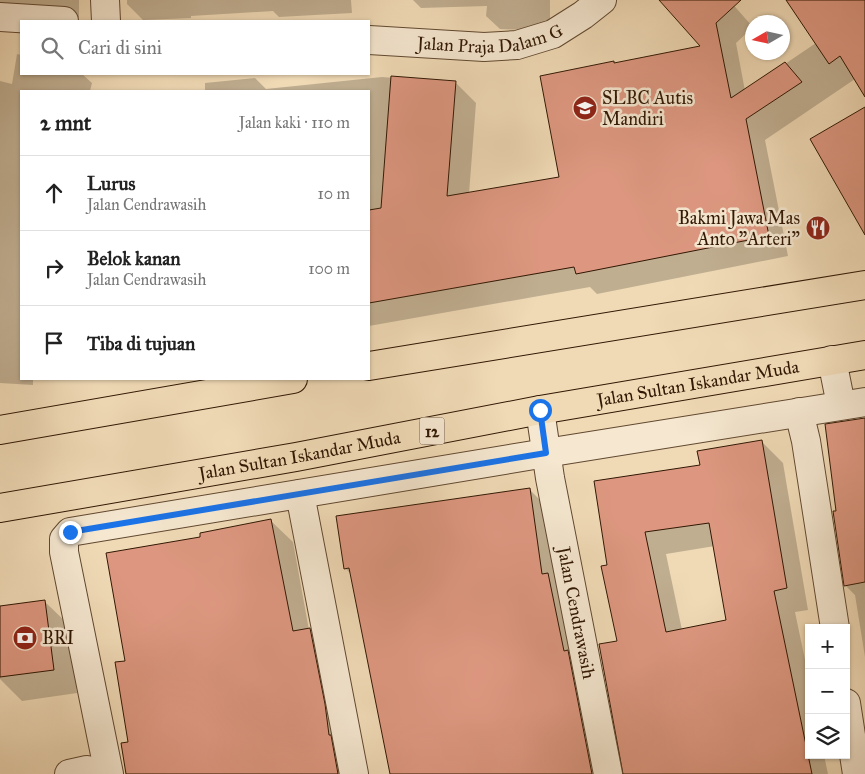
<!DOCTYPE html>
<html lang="id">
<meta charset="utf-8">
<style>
:root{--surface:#fff;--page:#f2f2f2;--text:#222;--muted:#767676;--line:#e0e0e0}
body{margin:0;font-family:"IM FELL Great Primer",serif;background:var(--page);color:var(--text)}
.controls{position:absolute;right:15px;bottom:15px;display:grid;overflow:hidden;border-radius:0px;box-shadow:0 1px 4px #0004}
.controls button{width:45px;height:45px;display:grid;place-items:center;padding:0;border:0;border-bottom:1px solid var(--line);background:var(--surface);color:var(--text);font:25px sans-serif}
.compass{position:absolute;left:745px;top:15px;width:45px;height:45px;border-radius:50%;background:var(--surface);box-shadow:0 1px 4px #0004;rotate:261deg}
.stop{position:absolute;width:15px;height:15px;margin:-11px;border:4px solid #1a73e8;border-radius:50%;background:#fff}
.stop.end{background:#1a73e8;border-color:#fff;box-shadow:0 1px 5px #0008}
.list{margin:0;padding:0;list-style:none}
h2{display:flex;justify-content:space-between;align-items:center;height:65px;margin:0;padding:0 20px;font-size:21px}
h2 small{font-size:16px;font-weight:400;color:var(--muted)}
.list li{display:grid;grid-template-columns:32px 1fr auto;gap:15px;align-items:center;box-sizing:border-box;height:75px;padding:0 20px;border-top:1px solid var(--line)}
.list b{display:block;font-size:19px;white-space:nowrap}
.list p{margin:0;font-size:16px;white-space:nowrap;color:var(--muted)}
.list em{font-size:16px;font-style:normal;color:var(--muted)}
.icon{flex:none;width:28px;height:28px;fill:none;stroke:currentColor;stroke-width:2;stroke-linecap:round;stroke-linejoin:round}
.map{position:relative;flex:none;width:865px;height:774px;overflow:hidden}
.search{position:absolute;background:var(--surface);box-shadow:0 1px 4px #0004;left:20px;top:20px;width:350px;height:55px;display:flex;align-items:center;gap:12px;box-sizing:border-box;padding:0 18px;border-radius:0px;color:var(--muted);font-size:19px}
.panel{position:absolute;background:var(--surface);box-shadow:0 1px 4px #0004;left:20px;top:90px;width:350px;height:290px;border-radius:0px}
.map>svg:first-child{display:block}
.shadow{fill:#0003;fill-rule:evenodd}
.building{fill:#dd9780;stroke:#311703;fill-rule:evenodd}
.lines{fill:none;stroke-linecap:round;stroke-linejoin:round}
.street-casing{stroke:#614830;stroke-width:30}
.highway-casing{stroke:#311703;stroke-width:30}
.street{stroke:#f5e7d0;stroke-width:28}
.highway{stroke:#f0dab6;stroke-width:28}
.route{stroke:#1a73e8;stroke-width:6}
.labels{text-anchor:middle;stroke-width:5;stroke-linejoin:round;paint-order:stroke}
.shield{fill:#f5e7d0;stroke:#6c5540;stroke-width:1}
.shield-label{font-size:16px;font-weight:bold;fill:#311703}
.street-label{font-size:18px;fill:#311703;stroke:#f5e7d0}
.poi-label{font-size:18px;fill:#311703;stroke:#f5e7d0;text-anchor:start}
</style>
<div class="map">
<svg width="865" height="774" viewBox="0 0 865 774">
<rect width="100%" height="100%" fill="#f0dab6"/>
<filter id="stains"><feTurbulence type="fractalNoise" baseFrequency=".004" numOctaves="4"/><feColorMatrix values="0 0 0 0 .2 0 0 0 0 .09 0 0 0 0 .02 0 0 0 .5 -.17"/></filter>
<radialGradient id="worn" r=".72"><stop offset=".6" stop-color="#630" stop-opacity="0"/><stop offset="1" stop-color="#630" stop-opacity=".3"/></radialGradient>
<!-- shadow -->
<g class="shadow">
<path d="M0 0H79V17L0 18Z"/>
<path d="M127 0H351L352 13 279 17 273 11 191 16V18L143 20 127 4Z"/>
<path d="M413 0H550V31L500 29 486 16 487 6 421 8Z"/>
<path d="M660 0H729L752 26V28L736 43 745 91 816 43 788 0H865V95L855 79 765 140 788 256 597 294 590 287 369 326V91H205V83L255 78 266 89 382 77 456 83 476 103 469 194 561 178 615 64 702 47Z"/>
<path d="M17 54 21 55V74H82L92 83 90 91H21V379H33V385L0 383V81L12 84Z"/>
<path d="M865 419V657L855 595 846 586 838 512Z"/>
<path d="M761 441 783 463 808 610 795 612 809 679V755H824L828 774H624L618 642 608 566 701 466ZM715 546 728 621 682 630 666 554Z"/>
<path d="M530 490 551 511 609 774H391L352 575 345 568Z"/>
<path d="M271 521 293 542 309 630 331 651 355 774H127L129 743 127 662 202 538Z"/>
<path d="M44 601 69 625 77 693 22 701 0 679V607Z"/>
</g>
<!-- building -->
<g class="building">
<path d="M659 0H741L716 23 731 98 785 62 802 82 746 119 769 236 576 274 574 267 369 303V210L381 208 391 76 456 81 447 196 559 177 540 76 614 61V63L700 46Z"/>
<path d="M786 0H865V97L840 56 829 64Z"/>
<path d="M865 107V235L810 139Z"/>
<path d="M865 418V582L844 586 833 511H836L825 424Z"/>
<path d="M762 440 787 588 774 591 812 774H623L599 644 617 641 601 566 607 565 594 481 700 465 697 451ZM709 523 726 620 666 632 645 532Z"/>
<path d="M530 488 542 574 548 573 564 651 568 650 592 774H390L349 568 344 569 336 516Z"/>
<path d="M271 519 293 631 310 628 325 704 329 735H331L338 774H126L121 743 128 742 115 662 125 661 106 553 200 537V533Z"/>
<path d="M45 600 54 670 0 677V606Z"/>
</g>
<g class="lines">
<defs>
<g id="street">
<path d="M105 0 106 21"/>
<path d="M0 17 64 21"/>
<path id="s1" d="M369 40 484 47 517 45 553 34 583 15 602 0"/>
<path d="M832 360 841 405"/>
<path id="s2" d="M540 410 550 478 608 774"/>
<path d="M799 412 806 441 835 628"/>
<path d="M300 494 354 774"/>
<path d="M846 703 857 774"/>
<path d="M69 774 87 770"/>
<path d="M109 774 64 552V539L70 532 546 453 865 402"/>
</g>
<g id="highway">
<path d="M369 366 865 285"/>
<path d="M0 430 293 379"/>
<path id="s3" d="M0 508 296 457 540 410 865 355"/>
</g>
</defs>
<!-- street casing -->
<use href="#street" class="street-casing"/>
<!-- highway casing -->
<use href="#highway" class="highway-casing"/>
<!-- street -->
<use href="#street" class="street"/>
<!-- highway -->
<use href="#highway" class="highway"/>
</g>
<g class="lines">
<!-- route -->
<path class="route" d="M70 532 546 453 540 410"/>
</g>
<!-- icons -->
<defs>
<symbol id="school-disc" viewBox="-11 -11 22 22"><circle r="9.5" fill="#8f2418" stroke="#f5e7d0"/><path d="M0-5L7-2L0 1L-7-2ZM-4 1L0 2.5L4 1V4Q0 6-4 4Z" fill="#fff"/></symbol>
<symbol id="restaurant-disc" viewBox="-11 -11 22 22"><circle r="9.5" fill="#8f2418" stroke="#f5e7d0"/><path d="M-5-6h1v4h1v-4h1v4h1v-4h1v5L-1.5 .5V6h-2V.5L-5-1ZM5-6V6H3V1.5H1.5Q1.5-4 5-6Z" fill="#fff"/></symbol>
<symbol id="bank-disc" viewBox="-11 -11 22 22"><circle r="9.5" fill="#8f2418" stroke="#f5e7d0"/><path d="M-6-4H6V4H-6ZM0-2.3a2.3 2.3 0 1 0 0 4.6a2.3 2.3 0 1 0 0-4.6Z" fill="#fff"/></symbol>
</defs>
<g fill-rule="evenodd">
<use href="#school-disc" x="571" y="94" width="28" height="28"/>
<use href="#restaurant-disc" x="804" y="214" width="28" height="28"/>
<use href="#bank-disc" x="11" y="624" width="28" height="28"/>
</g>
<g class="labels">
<!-- shield labels -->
<rect class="shield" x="419.5" y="417.5" width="25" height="27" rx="4"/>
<g class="shield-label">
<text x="432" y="437">12</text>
</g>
<!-- street labels -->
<g class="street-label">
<text dy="6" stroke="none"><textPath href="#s1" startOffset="122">Jalan Praja Dalam G</textPath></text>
<text dy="6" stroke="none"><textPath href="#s3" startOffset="709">Jalan Sultan Iskandar Muda</textPath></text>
<text dy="6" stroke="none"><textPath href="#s3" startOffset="304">Jalan Sultan Iskandar Muda</textPath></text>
<text dy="6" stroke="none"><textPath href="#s2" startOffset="206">Jalan Cendrawasih</textPath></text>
</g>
<!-- poi labels -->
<g class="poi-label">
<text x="602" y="104">SLBC Autis<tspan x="602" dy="21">Mandiri</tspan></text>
<text x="800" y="224" text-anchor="end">Bakmi Jawa Mas<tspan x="800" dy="21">Anto "Arteri"</tspan></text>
<text x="42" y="644">BRI</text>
</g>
</g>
<rect width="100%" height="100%" filter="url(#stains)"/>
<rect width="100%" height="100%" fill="url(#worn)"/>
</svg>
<div class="controls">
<button>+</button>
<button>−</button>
<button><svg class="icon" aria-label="layers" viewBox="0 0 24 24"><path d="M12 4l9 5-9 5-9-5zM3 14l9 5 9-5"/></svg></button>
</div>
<svg class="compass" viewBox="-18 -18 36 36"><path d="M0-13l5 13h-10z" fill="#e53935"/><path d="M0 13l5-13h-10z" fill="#767676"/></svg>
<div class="stop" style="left:540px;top:410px"></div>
<div class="stop end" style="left:70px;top:532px"></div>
<div class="search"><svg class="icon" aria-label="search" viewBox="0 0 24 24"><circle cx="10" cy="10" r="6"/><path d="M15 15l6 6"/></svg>Cari di sini</div>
<section class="panel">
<h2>2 mnt<small>Jalan kaki · 110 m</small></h2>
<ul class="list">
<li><svg class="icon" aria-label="ahead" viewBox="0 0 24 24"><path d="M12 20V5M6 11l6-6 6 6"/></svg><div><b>Lurus</b><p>Jalan Cendrawasih</p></div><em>10 m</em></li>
<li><svg class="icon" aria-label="right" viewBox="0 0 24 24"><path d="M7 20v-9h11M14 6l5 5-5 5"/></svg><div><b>Belok kanan</b><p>Jalan Cendrawasih</p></div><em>100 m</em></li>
<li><svg class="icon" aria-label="arrive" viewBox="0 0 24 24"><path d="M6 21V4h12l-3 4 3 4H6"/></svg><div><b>Tiba di tujuan</b></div></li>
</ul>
</section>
</div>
